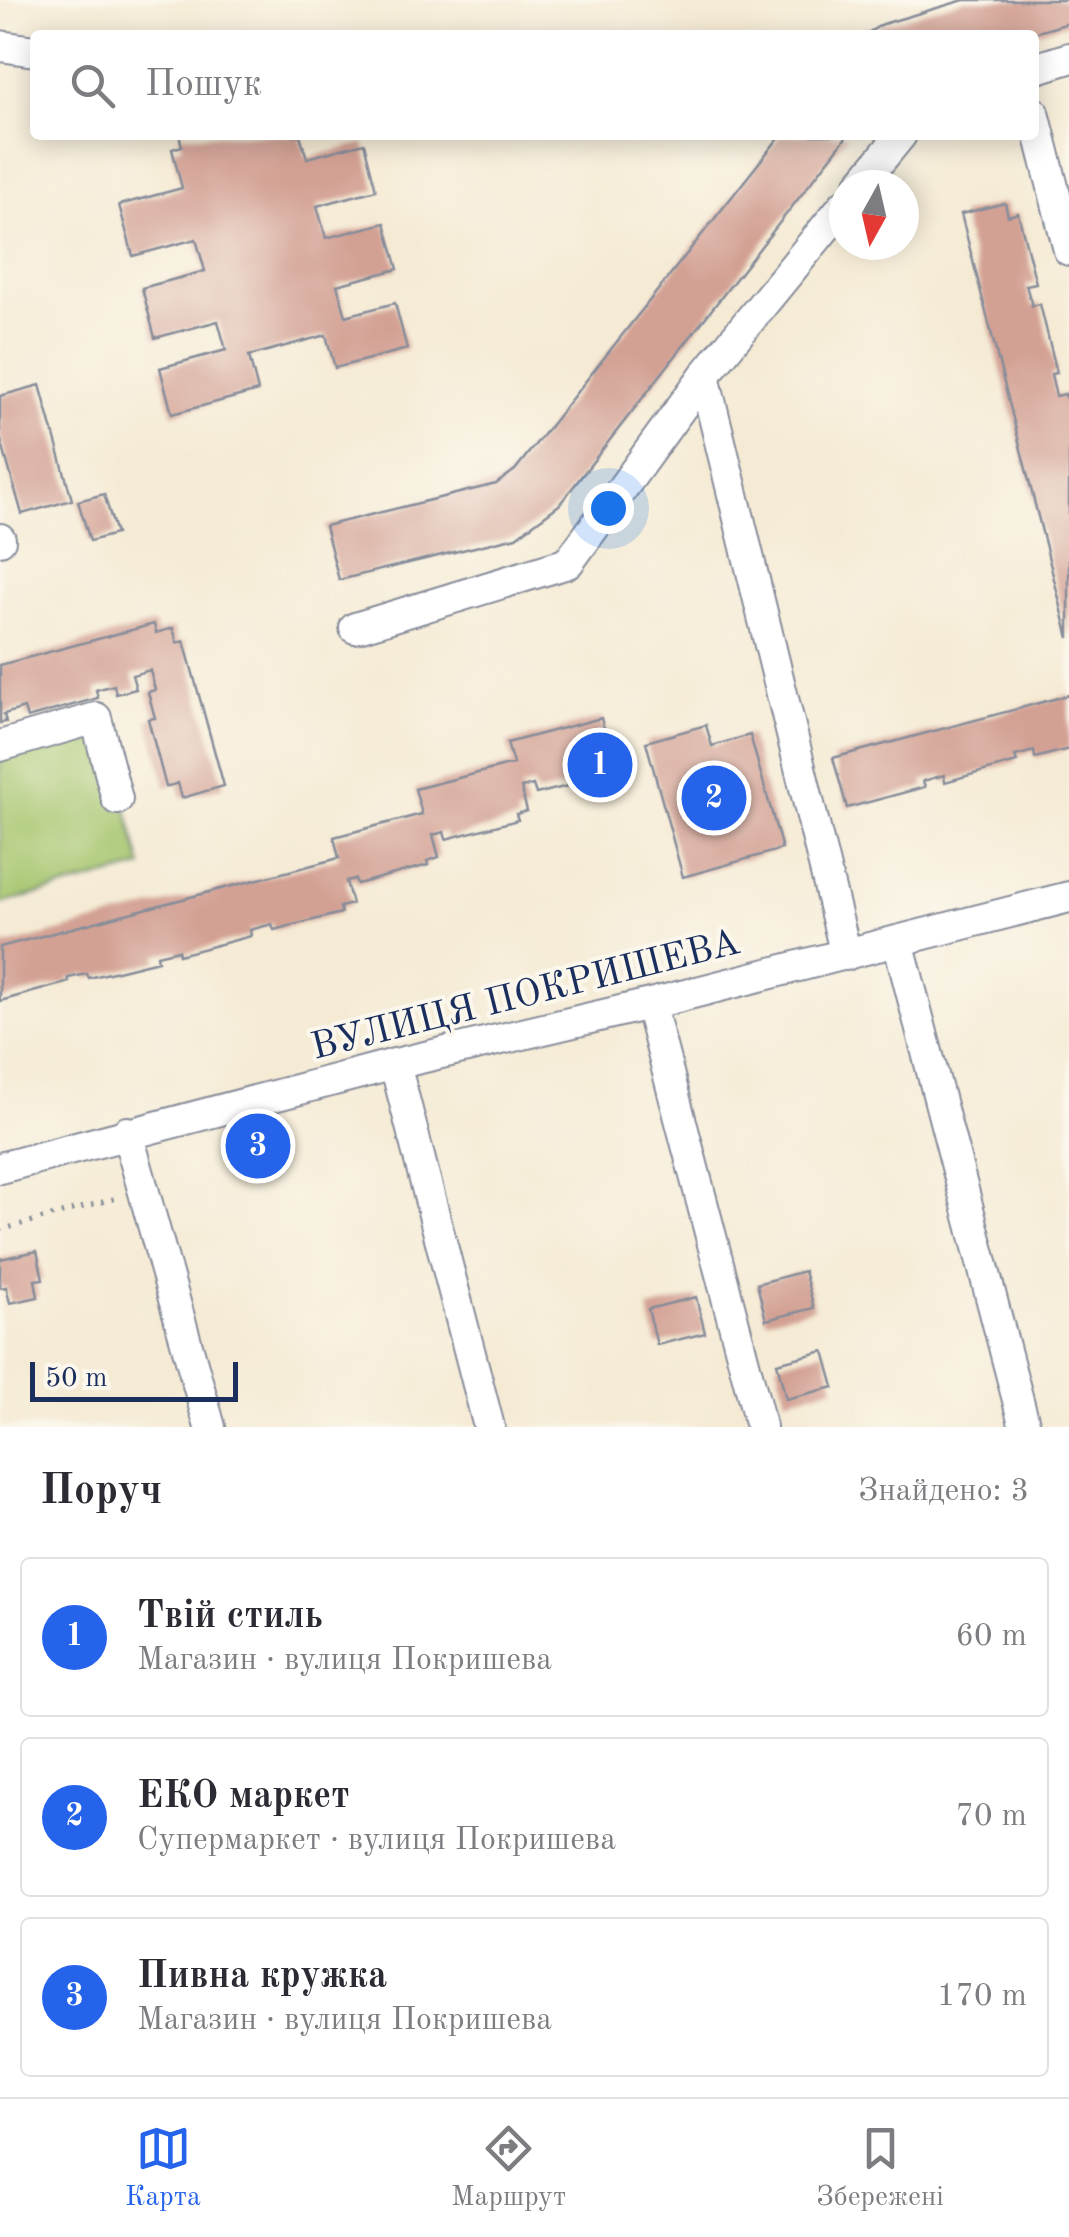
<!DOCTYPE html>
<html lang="uk">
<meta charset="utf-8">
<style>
:root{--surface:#fff;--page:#f2f2f3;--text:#2b2b33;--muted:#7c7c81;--line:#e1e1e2;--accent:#2563eb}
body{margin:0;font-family:"Old Standard TT",serif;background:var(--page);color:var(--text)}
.compass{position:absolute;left:829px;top:170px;width:90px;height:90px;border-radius:50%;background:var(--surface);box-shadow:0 5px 25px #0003;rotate:188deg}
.scale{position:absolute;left:30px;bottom:25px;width:208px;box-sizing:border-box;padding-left:10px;border:5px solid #1b2f5e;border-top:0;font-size:28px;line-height:35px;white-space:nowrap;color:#1b2f5e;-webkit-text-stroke:8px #fbf7ec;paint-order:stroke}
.you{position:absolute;left:608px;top:508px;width:35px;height:35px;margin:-25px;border:8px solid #fff;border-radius:50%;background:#1a73e8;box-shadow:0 0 0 15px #1a73e833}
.badge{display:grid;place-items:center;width:65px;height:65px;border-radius:50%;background:var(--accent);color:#fff;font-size:32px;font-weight:700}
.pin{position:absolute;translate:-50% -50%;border:5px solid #fff;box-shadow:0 2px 10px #0006}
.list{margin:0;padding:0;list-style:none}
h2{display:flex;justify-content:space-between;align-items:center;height:130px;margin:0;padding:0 40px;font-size:42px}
h2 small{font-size:32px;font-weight:400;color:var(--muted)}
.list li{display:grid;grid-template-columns:65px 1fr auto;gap:30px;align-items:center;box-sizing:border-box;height:160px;margin:0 20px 20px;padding:0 20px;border:2px solid var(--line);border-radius:10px}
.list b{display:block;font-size:38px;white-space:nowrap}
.list p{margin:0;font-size:32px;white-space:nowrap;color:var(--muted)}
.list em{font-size:32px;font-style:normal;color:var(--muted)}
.icon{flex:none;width:55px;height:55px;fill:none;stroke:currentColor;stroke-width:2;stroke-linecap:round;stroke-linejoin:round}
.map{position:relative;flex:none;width:1069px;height:1427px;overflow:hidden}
.search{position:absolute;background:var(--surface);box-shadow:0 5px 25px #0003;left:30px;right:30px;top:30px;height:110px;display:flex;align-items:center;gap:25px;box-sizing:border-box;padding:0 35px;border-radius:10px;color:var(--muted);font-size:38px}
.sheet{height:670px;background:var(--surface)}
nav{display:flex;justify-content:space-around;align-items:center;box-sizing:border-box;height:140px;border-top:2px solid var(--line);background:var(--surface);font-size:28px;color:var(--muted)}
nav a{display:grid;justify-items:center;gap:5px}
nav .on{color:var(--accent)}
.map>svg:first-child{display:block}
.green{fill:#a5c56d;stroke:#607a66;stroke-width:2.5}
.building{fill:#d3a194}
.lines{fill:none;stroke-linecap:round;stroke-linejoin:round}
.minor-casing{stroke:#888d9a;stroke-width:34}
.path{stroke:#888d9a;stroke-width:5;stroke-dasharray:2.5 8;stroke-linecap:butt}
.minor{stroke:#fff;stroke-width:30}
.labels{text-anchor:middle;stroke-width:8;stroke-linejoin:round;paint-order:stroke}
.street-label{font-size:38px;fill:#1b2f5e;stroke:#fbf7ec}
</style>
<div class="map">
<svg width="1069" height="1427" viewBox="0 0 1069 1427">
<rect width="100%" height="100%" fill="#fbf7ec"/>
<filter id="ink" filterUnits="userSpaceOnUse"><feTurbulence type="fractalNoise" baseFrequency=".01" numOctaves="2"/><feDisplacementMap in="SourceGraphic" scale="20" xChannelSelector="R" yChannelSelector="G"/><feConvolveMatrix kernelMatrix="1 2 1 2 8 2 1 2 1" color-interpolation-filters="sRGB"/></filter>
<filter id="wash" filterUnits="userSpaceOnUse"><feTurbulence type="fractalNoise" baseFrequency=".0048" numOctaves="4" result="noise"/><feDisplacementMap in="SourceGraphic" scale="40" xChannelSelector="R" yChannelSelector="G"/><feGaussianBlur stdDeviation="2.25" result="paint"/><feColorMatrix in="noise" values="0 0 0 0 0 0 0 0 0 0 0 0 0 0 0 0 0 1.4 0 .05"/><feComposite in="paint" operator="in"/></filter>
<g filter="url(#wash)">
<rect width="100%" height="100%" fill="#f5ebd5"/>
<!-- green -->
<path class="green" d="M104 722 142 867 0 904V749Z"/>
<g id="blocks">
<!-- building -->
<g class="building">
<path d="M964 0H1069V23L1027 35H864L883 24Z"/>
<path d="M179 135H300L307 158 364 143 376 190 317 206 326 238 385 223 398 269 337 285 346 316 395 303 407 349 335 368 326 335 249 356 258 391 172 414 160 368 226 350 218 321 155 338 142 288 205 271 196 239 133 256 119 205 182 188 172 149 182 146Z"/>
<path d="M781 135H848L559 505 516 537 339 580 325 526 496 484 515 470Z"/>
<path d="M1005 203 1008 216 1018 213 1036 283 1026 285 1032 306 1040 304 1057 373 1051 374 1056 396 1065 394 1069 408V638L961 214Z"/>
<path d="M40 385 72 500 22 514 0 437V396Z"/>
<path d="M104 494 116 534 90 541 78 501Z"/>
<path d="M154 624 156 633 173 628 177 643 184 641 224 786 182 798 178 783 166 787 148 719 155 718 148 692 155 690 150 670 132 675 136 689 116 694 114 685 96 690 98 698 27 718 24 708 4 714 6 722 0 723V665Z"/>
<path d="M1069 695V749L1035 758 1034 751 1015 756 1017 762 945 782 944 775 923 781 925 787 847 808 833 758Z"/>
<path d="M601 718 616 774 536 794 533 785 521 788 527 811 516 814 518 820 446 839 444 832 433 835 439 857 427 861 428 865 357 884 355 879 346 881 352 904 340 907 341 913 274 930 272 924 250 930 251 936 179 955 178 950 157 955 158 961 89 978 87 974 68 978 69 982 0 1001V947L339 858 334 837 422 814 415 789 513 764 507 743Z"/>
<path d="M706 725 712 746 750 735 782 849 683 877 646 742Z"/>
<path d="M37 1251 43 1279 35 1280 38 1297 10 1303 6 1287 0 1288V1259Z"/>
<path d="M804 1271 814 1308 766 1320 757 1284Z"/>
<path d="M696 1297 705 1333 657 1345 648 1309Z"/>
<path d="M824 1351 834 1387 786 1399 777 1363Z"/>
</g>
</g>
</g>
<g filter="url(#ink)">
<use href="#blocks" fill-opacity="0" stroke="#888d9a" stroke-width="2.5"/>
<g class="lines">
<defs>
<g id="minor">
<path d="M0 46 35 51"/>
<path d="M1034 69 1069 58"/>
<path d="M1034 113 1069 250"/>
<path d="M860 185 901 135"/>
<path d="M704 376 846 955"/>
<path d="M0 539V540"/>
<path d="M355 628 568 563 704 376 844 205"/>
<path d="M0 746 96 718 117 799"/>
<path d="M898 941 1025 1427"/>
<path d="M650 1004 761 1427"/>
<path d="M395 1064 489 1427"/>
<path d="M127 1132 210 1427"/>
<path d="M0 1168 395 1064 650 1004 1069 897"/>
</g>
</defs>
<!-- minor casing -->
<use href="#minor" class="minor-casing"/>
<!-- path -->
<path class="path" d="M0 1230 117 1198"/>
<!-- minor -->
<use href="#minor" class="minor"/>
</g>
</g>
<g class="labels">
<!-- street labels -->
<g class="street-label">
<text transform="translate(525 993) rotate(-14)" y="13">ВУЛИЦЯ ПОКРИШЕВА</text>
</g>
</g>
</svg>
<svg class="compass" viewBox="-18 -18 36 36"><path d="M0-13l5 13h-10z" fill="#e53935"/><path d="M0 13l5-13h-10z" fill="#7c7c81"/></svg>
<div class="scale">50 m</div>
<div class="you"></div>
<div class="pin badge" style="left:600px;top:765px">1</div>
<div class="pin badge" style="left:714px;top:798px">2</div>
<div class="pin badge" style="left:258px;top:1146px">3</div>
<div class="search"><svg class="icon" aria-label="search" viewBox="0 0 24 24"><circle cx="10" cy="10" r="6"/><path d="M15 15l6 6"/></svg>Пошук</div>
</div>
<section class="sheet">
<h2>Поруч<small>Знайдено: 3</small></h2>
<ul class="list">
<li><span class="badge">1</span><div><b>Твій стиль</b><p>Магазин · вулиця Покришева</p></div><em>60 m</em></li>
<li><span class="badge">2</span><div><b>ЕКО маркет</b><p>Супермаркет · вулиця Покришева</p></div><em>70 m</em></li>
<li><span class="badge">3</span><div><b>Пивна кружка</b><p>Магазин · вулиця Покришева</p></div><em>170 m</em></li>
</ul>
</section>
<nav>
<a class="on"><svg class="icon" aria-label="map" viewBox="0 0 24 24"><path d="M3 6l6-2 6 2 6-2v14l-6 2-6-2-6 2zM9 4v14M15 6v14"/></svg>Карта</a>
<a><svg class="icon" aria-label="directions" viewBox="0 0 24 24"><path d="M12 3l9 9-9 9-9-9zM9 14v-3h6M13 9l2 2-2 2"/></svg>Маршрут</a>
<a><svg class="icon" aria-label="saved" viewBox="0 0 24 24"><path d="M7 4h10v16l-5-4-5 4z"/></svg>Збережені</a>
</nav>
